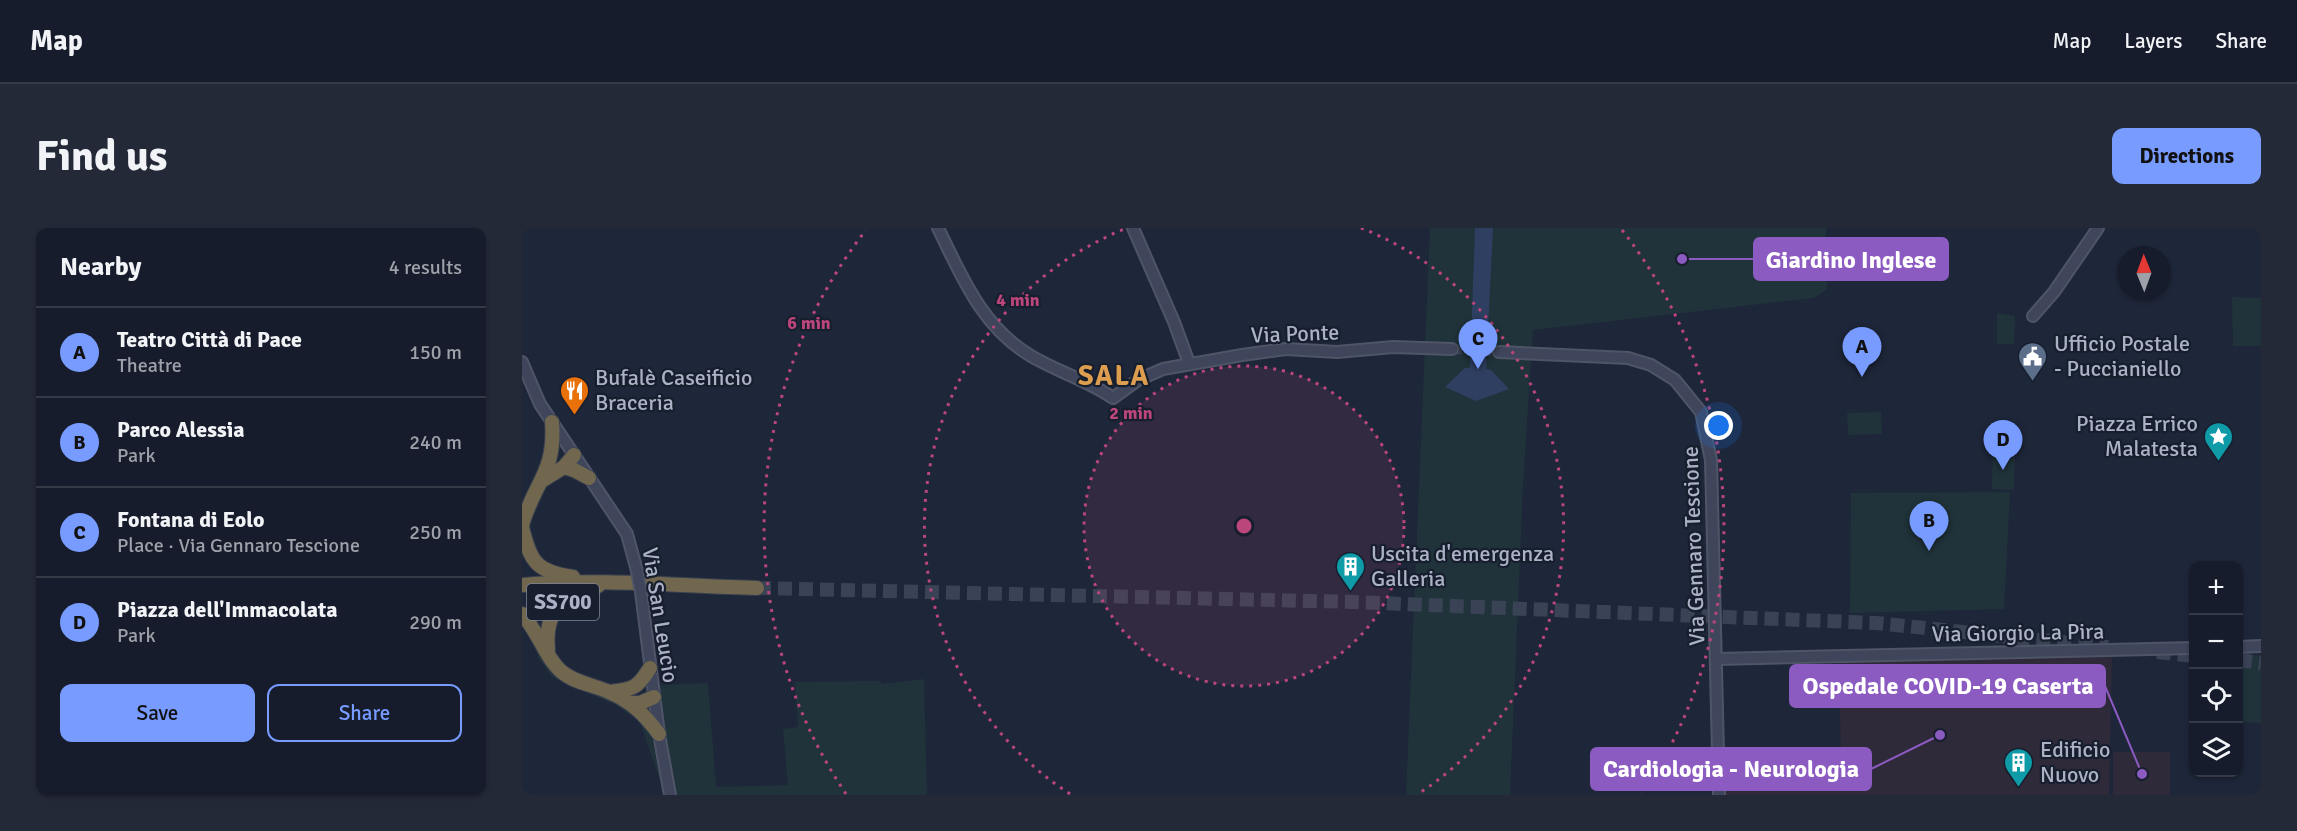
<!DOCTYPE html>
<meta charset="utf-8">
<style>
:root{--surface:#161c2b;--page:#232937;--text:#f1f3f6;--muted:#9ea1a9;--line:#353a47;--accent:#779bff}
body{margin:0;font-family:Signika,sans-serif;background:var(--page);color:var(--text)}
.controls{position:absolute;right:18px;bottom:18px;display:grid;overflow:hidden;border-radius:12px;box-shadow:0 2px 4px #0004}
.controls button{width:54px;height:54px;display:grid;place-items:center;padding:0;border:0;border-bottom:2px solid var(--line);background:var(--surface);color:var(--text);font:30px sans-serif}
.compass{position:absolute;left:1595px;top:18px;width:54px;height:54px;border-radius:50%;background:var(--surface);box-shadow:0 2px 4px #0004;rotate:359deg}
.you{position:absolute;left:1197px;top:198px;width:21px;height:21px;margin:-15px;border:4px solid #fff;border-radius:50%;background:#1a73e8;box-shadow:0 0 0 9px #1a73e833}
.badge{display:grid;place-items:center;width:39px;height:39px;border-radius:50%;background:var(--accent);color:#111;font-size:20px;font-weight:700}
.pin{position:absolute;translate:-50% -50px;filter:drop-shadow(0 2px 3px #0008)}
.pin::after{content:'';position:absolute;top:32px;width:21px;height:18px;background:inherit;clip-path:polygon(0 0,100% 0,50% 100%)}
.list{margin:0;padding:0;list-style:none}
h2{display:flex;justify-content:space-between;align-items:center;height:78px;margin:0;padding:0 24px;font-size:26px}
h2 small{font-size:20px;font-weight:400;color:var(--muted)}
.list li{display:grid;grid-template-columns:39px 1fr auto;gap:18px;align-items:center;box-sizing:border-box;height:90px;padding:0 24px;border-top:2px solid var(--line)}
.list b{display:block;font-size:22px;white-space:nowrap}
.list p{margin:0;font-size:20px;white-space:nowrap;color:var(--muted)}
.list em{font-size:20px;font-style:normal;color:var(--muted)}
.actions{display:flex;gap:12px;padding:18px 24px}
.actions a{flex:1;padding:14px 0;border:2px solid var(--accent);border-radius:12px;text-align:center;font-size:21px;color:var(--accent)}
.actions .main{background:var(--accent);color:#111}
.icon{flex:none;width:33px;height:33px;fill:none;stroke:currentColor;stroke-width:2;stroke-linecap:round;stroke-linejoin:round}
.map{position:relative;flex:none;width:1739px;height:567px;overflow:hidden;border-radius:12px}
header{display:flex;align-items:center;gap:36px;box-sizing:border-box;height:84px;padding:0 30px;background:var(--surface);border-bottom:2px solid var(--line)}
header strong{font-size:28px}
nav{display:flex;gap:33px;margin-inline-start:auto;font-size:21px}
.intro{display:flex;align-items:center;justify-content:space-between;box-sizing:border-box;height:144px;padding:0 36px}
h1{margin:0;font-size:42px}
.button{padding:15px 27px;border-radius:12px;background:var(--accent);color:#111;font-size:21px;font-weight:700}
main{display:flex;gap:36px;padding:0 36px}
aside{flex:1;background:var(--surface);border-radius:12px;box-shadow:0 2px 4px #0004}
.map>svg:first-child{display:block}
.medical{fill:#2e2a3a}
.green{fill:#20333a}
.water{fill:#2f3f62}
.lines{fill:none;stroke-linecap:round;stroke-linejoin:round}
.secondary-tunnel{stroke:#3a4255;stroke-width:10;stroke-dasharray:10 5;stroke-linecap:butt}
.highway-tunnel{stroke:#3a4255;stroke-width:14;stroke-dasharray:14 7;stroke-linecap:butt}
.secondary-casing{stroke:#4f5567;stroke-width:14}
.highway-casing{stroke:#394050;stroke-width:16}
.secondary{stroke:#3f465c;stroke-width:10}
.highway{stroke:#70674e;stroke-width:14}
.secondary-bridge-casing{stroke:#4f5567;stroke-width:14;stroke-linecap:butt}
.secondary-bridge{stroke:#3f465c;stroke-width:10}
.ring{fill:none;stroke:#bb467b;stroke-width:3;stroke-dasharray:3 6}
.labels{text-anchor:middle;stroke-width:4.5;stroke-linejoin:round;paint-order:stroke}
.shield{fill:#171e2d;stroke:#7f8698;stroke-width:1.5}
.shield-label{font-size:21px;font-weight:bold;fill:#abb2c6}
.street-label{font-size:22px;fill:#abb2c6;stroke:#171e2d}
.poi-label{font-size:22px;fill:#abb2c6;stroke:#171e2d;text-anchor:start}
.district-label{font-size:28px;font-weight:bold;letter-spacing:1.5px;fill:#dd9e50;stroke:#171e2d}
.centre{fill:#bb467b;stroke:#171e2d;stroke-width:3}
.ring-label{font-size:18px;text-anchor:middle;font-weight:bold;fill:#bb467b;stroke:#171e2d;stroke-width:4.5;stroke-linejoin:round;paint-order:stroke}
.leader{fill:none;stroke:#8c5bc1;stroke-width:2}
.callout-dot{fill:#8c5bc1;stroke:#171e2d;stroke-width:2}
.callout{fill:#8c5bc1;stroke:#8c5bc1;stroke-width:2}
.callout-label{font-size:24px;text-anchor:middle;font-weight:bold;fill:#fff}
</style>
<header>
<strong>Map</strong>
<nav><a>Map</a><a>Layers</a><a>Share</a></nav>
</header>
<div class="intro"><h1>Find us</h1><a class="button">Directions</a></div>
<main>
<aside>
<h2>Nearby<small>4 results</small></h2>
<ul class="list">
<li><span class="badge">A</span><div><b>Teatro Città di Pace</b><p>Theatre</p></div><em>150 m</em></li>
<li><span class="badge">B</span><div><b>Parco Alessia</b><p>Park</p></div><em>240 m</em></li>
<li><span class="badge">C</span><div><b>Fontana di Eolo</b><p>Place · Via Gennaro Tescione</p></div><em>250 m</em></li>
<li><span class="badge">D</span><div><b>Piazza dell'Immacolata</b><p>Park</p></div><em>290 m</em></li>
</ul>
<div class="actions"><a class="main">Save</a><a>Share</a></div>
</aside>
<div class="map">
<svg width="1739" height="567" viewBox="0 0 1739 567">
<rect width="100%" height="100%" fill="#1e2639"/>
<!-- medical -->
<g class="medical">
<path d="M1590 428 1587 567H1202V536L1319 532 1317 432Z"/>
<rect x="1591" y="524" width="57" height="43"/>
</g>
<!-- green -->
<g class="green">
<path d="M908 0H1304L1305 61 1292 70 1011 102 1001 257 988 567H884Z"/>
<path d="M1710 69 1739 70V118H1711Z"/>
<path d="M1475 85 1493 88 1492 116H1475Z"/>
<path d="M1359 184 1360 206 1326 207 1325 185Z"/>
<path d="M1471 222 1493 223 1492 262 1470 261Z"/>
<path d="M1488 264 1482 381 1328 385 1329 265Z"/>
<path d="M11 412 47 455 109 480 125 496 129 507 141 561 118 494 94 477 31 450 16 429Z"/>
<path d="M1739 427V495L1717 494V428Z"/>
<path d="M402 451 405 567H153L136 457 186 455 194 559 266 557 261 501 276 499 273 454 355 453 362 456Z"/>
</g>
<!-- water -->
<path class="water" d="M953 0H971L964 141 969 142 987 161 954 173 923 159 943 140H948Z"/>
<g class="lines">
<!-- secondary-tunnel -->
<path class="secondary-tunnel" d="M930 121 977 124"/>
<!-- highway-tunnel -->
<g class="highway-tunnel">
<path d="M235 360 832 374 1354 395 1586 419"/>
<path d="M1635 424 1672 428"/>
<path d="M1716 432 1739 435"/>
</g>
<defs>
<g id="secondary">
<path d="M416 0C440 49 460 99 509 128 536 144 565 152 591 170L616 152 641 141 720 127 764 121 815 124 871 119 930 121"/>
<path d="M611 0 652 94 667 135"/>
<path d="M1511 88 1532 64 1576 0"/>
<path d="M977 124 1106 130 1129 137 1153 152 1179 184 1189 232 1197 567"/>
<path d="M0 134 18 176 105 306 115 343"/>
<path d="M119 364 137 506 148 567"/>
<path d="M1716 419 1739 418"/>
<path d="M1195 431 1672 420"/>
</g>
<g id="highway">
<path d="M42 239 52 242 67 250"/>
<path d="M21 252 42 239 52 227"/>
<path d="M0 297C12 255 34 244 30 194"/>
<path d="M0 299C8 333 14 344 51 349"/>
<path d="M0 357C78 350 156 358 235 360"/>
<path d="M0 386C16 403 24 431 40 444 53 455 72 457 87 464 109 473 123 487 137 506"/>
<path d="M26 422C22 382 40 369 76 358"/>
<path d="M88 464C111 461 115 461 128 440"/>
<path d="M108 475H118L132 469"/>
</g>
</defs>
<!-- secondary casing -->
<use href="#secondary" class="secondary-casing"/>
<!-- highway casing -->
<use href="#highway" class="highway-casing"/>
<!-- secondary -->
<use href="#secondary" class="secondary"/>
<!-- highway -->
<use href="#highway" class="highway"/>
<defs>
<path id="secondary-bridge" d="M115 343 119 364"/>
</defs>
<!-- secondary-bridge casing -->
<use href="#secondary-bridge" class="secondary-bridge-casing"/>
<!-- secondary-bridge -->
<use href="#secondary-bridge" class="secondary-bridge"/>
</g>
<!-- distance rings -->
<circle cx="722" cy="298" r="160" fill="#bb467b" fill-opacity=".12"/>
<g class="ring">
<circle cx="722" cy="298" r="160"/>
<path d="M548 566A320 320 0 0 1 605 0M839 0A320 320 0 0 1 896 566"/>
<path d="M324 566A480 480 0 0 1 344 2M1100 2A480 480 0 0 1 1120 566"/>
</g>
<!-- icons -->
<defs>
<symbol id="civic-pin" viewBox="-11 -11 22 30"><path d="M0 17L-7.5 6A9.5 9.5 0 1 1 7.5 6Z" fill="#5c6f8a" stroke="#171e2d"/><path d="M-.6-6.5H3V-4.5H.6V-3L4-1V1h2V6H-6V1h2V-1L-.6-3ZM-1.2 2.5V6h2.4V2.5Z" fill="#fff"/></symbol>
<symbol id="restaurant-pin" viewBox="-11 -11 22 30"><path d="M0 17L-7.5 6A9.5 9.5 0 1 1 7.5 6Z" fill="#e8710a" stroke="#171e2d"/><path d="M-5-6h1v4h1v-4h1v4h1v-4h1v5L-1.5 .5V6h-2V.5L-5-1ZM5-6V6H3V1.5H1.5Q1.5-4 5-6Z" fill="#fff"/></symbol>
<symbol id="sight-pin" viewBox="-11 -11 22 30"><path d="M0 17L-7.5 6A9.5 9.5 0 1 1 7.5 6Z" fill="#0f9aa8" stroke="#171e2d"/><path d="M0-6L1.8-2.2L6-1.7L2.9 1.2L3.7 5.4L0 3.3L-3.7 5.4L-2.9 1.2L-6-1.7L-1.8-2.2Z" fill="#fff"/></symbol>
<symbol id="building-pin" viewBox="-11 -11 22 30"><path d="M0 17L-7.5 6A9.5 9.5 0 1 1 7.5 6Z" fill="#0f9aa8" stroke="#171e2d"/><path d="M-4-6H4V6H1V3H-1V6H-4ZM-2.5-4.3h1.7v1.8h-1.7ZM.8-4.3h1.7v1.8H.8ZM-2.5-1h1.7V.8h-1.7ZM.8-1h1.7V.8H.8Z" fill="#fff"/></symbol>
</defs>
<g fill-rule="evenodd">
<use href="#civic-pin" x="1494" y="112" width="33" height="45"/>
<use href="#restaurant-pin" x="36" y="146" width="33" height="45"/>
<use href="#sight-pin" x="1680" y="192" width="33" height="45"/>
<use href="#building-pin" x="812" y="322" width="33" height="45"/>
<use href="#building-pin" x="1480" y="518" width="33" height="45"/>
</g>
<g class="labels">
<!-- shield labels -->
<rect class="shield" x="5" y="356" width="72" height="36" rx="4.5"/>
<g class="shield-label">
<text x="41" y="381">SS700</text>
</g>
<!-- street labels -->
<g class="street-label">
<text transform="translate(773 105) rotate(-2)" y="8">Via Ponte</text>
<text transform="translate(1171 318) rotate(-92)" y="8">Via Gennaro Tescione</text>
<text transform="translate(139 387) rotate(81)" y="8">Via San Leucio</text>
<text transform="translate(1496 404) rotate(-1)" y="8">Via Giorgio La Pira</text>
</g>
<!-- poi labels -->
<g class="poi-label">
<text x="1532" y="123">Ufficio Postale<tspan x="1532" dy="25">- Puccianiello</tspan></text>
<text x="73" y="157">Bufalè Caseificio<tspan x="73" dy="25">Braceria</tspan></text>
<text x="1676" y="203" text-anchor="end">Piazza Errico<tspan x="1676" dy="25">Malatesta</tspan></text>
<text x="849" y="333">Uscita d'emergenza<tspan x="849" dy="25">Galleria</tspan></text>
<text x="1518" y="529">Edificio<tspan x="1518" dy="25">Nuovo</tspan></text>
</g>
<!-- district labels -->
<g class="district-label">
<text x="592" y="157">SALA</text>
</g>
</g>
<circle cx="722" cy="298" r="9" class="centre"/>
<g class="ring-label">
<text x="496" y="78">4 min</text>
<text x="287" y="101">6 min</text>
<text x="609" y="191">2 min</text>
</g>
<!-- callouts -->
<path class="leader" d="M1160 31L1232 31M1620 546L1583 458M1418 507L1349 541"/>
<g class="callout-dot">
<circle cx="1160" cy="31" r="6"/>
<circle cx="1620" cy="546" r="6"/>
<circle cx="1418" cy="507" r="6"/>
</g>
<g class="callout">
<rect x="1232" y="10" width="194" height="42" rx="6"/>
<rect x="1268" y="437" width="315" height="42" rx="6"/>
<rect x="1069" y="520" width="280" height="42" rx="6"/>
</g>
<g class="callout-label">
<text x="1329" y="40">Giardino Inglese</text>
<text x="1426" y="466">Ospedale COVID-19 Caserta</text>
<text x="1209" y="549">Cardiologia - Neurologia</text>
</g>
</svg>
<div class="controls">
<button>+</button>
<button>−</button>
<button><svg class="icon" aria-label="locate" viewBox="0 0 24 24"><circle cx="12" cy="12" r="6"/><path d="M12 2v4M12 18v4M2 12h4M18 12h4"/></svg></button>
<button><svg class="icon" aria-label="layers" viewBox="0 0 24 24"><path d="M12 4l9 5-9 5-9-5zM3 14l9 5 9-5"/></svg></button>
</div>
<svg class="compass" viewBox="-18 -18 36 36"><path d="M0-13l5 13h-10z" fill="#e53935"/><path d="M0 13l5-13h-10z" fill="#9ea1a9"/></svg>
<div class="you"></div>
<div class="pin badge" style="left:1340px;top:149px">A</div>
<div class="pin badge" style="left:1407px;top:323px">B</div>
<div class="pin badge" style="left:956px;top:141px">C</div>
<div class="pin badge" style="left:1481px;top:242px">D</div>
</div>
</main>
